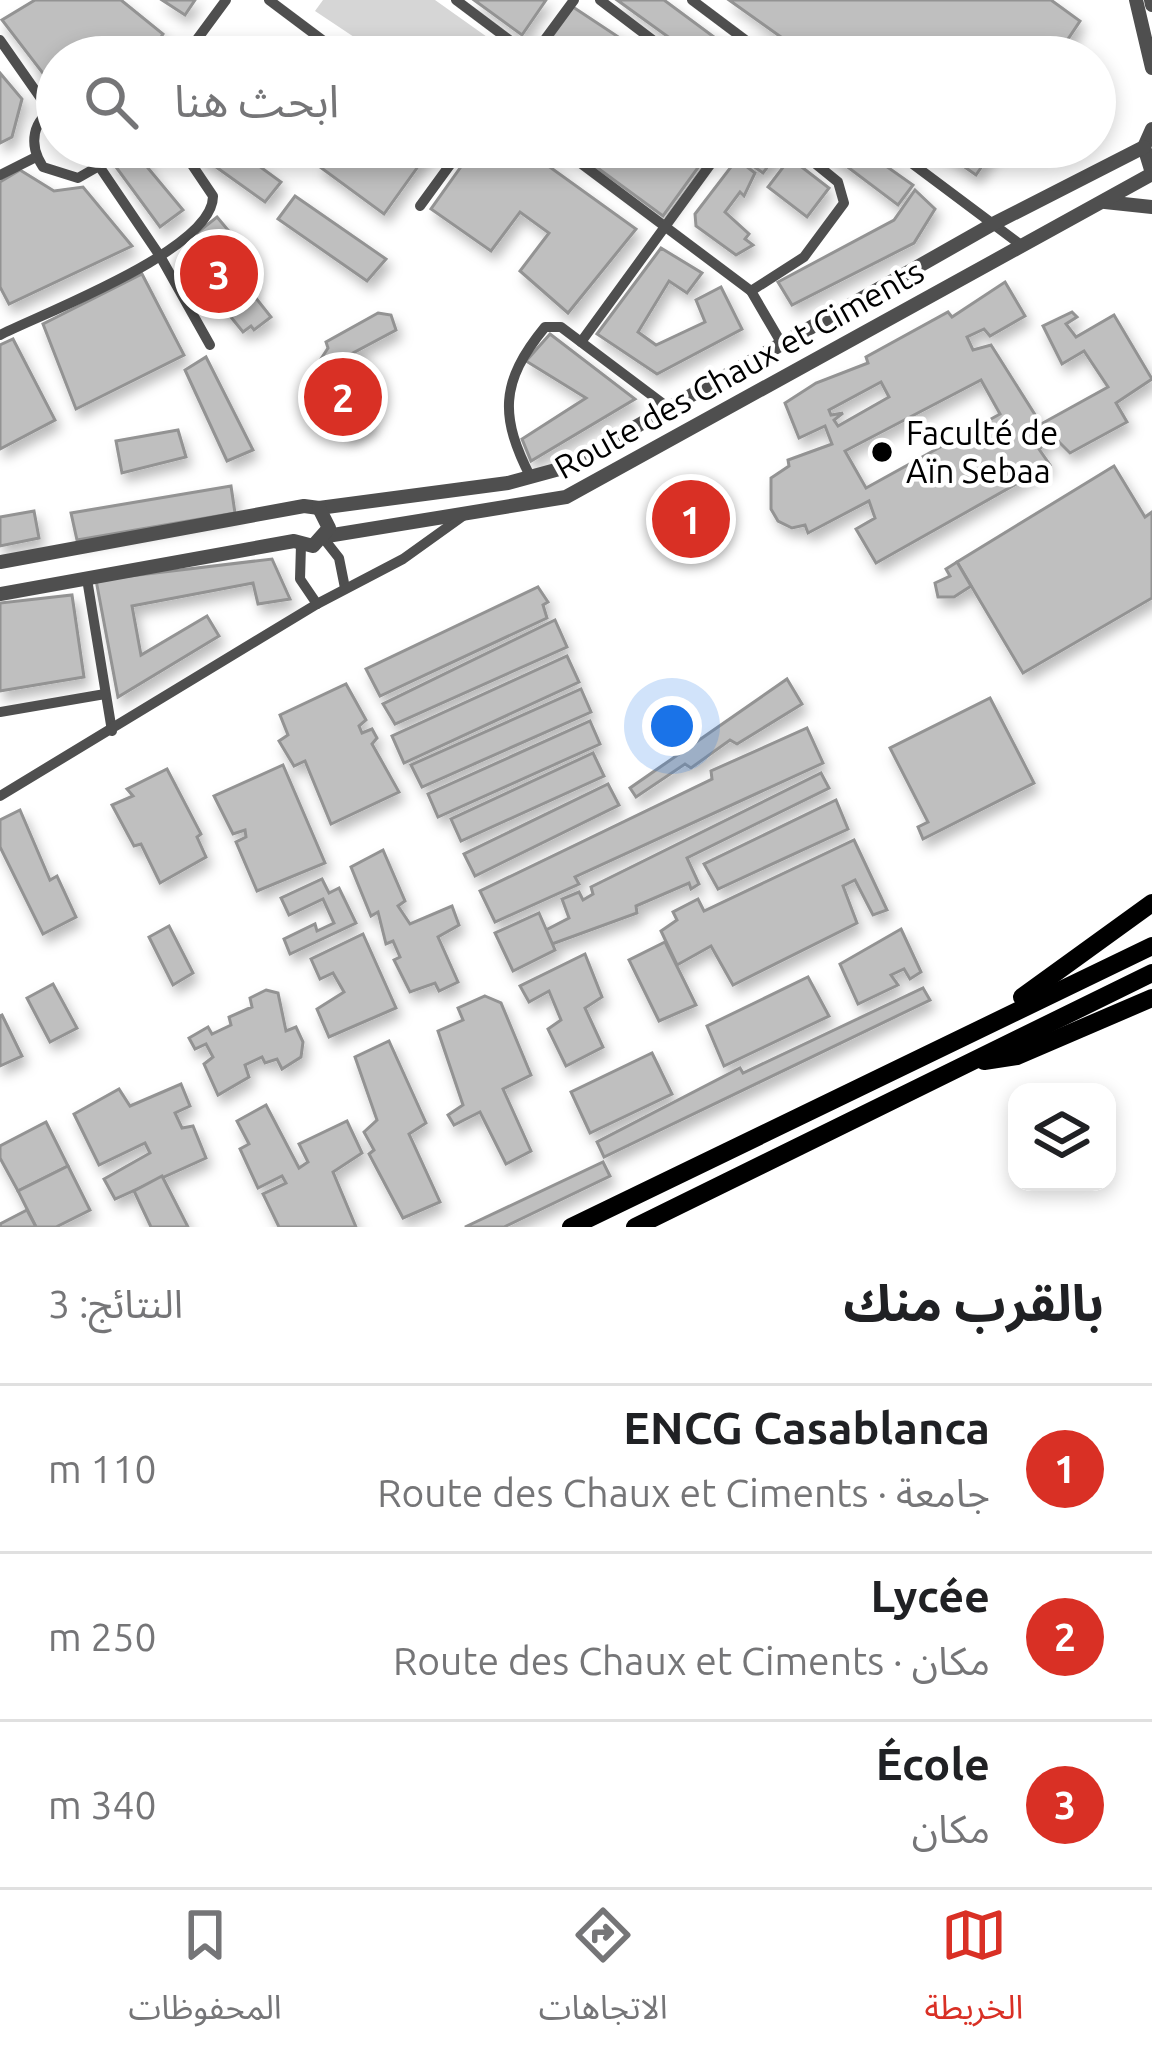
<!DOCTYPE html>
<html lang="ar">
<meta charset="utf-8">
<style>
:root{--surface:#fff;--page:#f6f6f6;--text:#202124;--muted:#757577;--line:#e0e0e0;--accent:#d93025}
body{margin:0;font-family:Ubuntu,"Noto Sans Arabic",sans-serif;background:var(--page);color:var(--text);direction:rtl}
.controls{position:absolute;right:36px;bottom:36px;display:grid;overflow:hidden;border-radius:24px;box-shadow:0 6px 18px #0003}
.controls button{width:108px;height:108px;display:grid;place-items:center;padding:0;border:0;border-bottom:3px solid var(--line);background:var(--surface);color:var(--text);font:60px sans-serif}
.you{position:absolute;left:672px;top:726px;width:42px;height:42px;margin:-30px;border:9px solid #fff;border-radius:50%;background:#1a73e8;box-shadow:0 0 0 18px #1a73e833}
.badge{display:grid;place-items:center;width:78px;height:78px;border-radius:50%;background:var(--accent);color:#fff;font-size:39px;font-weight:700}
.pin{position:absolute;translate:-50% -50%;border:6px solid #fff;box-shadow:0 3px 12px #0006}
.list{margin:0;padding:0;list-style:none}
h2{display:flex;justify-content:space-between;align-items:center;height:156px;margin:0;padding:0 48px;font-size:51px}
h2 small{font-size:39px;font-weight:400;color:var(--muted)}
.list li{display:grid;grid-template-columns:78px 1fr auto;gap:36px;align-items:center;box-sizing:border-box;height:168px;padding:0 48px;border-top:3px solid var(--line)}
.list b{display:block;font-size:45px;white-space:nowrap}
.list p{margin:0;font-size:39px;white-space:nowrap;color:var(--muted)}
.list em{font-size:39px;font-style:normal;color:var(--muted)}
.icon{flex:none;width:66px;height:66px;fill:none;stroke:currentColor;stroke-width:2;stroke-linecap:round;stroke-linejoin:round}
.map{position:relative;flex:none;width:1152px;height:1227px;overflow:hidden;direction:ltr}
.search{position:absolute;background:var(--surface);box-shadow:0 6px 18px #0003;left:36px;right:36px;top:36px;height:132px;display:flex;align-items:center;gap:30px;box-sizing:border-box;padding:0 42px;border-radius:66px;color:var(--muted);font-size:45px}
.sheet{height:660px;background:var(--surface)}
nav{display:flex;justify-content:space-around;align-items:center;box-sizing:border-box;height:168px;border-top:3px solid var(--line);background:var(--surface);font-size:33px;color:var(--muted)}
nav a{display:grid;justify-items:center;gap:6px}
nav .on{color:var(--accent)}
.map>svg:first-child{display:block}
.green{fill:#d6d6d6}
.building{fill:#bfbfbf;stroke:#939393;stroke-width:3;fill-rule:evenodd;filter:url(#shadow)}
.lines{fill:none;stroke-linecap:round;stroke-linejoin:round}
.minor{stroke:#4f4f4f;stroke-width:10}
.tertiary{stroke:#4f4f4f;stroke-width:14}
.trunk{stroke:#000;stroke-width:18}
.poi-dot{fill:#000;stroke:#fff;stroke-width:4.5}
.labels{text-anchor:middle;stroke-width:9;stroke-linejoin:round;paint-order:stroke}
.street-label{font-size:33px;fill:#000;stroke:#fff}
.poi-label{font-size:33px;fill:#000;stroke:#fff;text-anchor:start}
</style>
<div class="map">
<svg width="1152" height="1227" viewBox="0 0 1152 1227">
<defs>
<filter id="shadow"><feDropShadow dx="4.5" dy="8" stdDeviation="6" flood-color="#0004"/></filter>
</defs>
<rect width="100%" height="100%" fill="#fff"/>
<!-- green -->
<path class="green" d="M323 0H435L511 54 384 57 315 11Z"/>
<!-- building -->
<g class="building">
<path d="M35 0H121L163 34 148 57H57V75L45 76 2 20Z"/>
<path d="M162 0H195L185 15Z"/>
<path d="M474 0H546L522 35Z"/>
<path d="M617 0H664L741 57H696Z"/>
<path d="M729 0H1051L1080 21 1056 57H809Z"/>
<path d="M573 7 626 42 614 57H537Z"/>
<path d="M292 41 305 50 315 57H280Z"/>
<path d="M0 73 22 99 12 137 0 143Z"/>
<path d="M118 147H145L143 162 183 210 160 227 113 163Z"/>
<path d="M188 147H233L281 182 265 202Z"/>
<path d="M335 147H432L384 214 320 167Z"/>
<path d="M475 147H522L636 229 568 313 520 271 549 233 520 212 491 251 431 209Z"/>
<path d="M569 147H713L663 216Z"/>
<path d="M741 147H771L779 152 763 173 736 154Z"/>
<path d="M821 147H859L913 185 898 205Z"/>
<path d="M936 147H995L976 175Z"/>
<path d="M790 158 829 188 807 217 768 187Z"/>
<path d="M737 159 755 173 744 196 740 192 725 212 749 234 745 239 753 245 736 255 696 226 695 214Z"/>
<path d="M20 170 54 191 83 187 132 246 9 304 0 287V182Z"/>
<path d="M915 190 935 209 914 243 792 305 778 282 894 220Z"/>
<path d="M295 196 386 259 367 281 278 219Z"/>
<path d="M217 217 233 236 217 249 271 317 254 330 251 326 243 332 226 311 229 308 184 259 198 248V232Z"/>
<path d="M661 248 702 273 687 293 669 281 638 332 656 345 705 322 696 300 721 287 742 329 657 374 597 334Z"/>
<path d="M142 274 184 355 76 409 43 324Z"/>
<path d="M1005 282 1025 316 990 336 984 329 967 337 973 350 991 345 1051 440 1039 449 1050 465 876 563 856 529 875 518 869 501 808 533 805 525 792 528 778 521 771 509V478L789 466 788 460 832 444 825 426 799 438 785 403 816 383 868 363 866 357 948 312 952 317ZM981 380 1000 414 866 488 845 451ZM881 382 889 397 838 426 834 420 843 413 831 415 829 410Z"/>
<path d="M1072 312 1077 317 1066 324 1076 337 1114 315 1152 379 1116 403 1127 422 1070 453 1041 424 1108 387 1084 351 1062 364 1043 326Z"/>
<path d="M378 313 391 315 396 330 340 360 371 425 348 436 315 368 328 348 326 342Z"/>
<path d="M550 334 635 399 531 461 522 439 586 398 526 361Z"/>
<path d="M13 339 55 420 0 449V345Z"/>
<path d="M206 357 253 450 227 461 185 370Z"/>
<path d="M178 430 186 457 122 473 116 441Z"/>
<path d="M1114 466 1145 517 1152 512V598L1023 673 957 562Z"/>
<path d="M231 486 235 513 77 540 71 513Z"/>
<path d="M34 511 39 538 0 546V517Z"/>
<path d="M272 559 290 599 258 604 253 583 132 606 141 655 207 616 219 636 118 697 96 580Z"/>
<path d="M957 562 971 586 954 597H938L935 583 950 576 946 569Z"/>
<path d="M538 587 548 602 543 605 547 618 380 696 366 669Z"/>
<path d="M72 595 84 677 0 691V603Z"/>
<path d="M555 620 567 647 395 724 383 704Z"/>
<path d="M567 656 579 682 404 763 392 736Z"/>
<path d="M787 679 802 704 737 744 730 740 691 768 685 764 636 797 630 788Z"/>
<path d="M346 684 366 720 359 726 362 733 372 729 377 738 372 744 399 792 331 824 305 761 294 766 279 741 288 735 280 715Z"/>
<path d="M581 689 591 712 422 787 411 765Z"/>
<path d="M990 698 1034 783 923 839 918 827 928 822 890 748Z"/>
<path d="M590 721 600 744 438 817 428 794Z"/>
<path d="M807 728 823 763 575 877 579 884 495 922 480 891 712 779 711 771Z"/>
<path d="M593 753 604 776 461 841 451 819Z"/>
<path d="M283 765 325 863 257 891 236 842 246 837 245 830 233 834 214 796Z"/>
<path d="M167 769 201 834 197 837 206 857 160 883 141 844 134 846 112 805 133 796 127 789Z"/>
<path d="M821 773 829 788 687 858 699 884 691 889 689 883 636 906 637 913 552 944 546 930 569 918 562 899 579 892 583 900 593 894 591 887Z"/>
<path d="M608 784 619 805 475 876 464 854Z"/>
<path d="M836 800 848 829 718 889 704 864Z"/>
<path d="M20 810 50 880 57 876 76 917 43 934 0 847V820Z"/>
<path d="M854 840 887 910 873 915 855 880 843 886 857 923 733 985 711 946 677 965 661 931 677 920 673 912 698 899 704 911Z"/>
<path d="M383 850 405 901 398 906 410 924 452 906 459 925 438 937 458 982 439 991 435 983 410 992 394 960 400 957 393 941 386 944 378 912 371 916 351 867Z"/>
<path d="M322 879 329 893 339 888 356 923 290 954 284 939 315 924 317 931 334 923 323 899 289 915 281 898Z"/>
<path d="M539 913 555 950 513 971 495 933Z"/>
<path d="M169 926 193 973 173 985 149 937Z"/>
<path d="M901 929 921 972 910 979 904 969 891 975 898 985 858 1004 840 964Z"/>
<path d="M363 934 396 1008 329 1037 317 1009 344 992 333 973 320 979 311 959Z"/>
<path d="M665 942 696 1005 659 1021 629 960Z"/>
<path d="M585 954 602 997 585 1008 603 1047 566 1066 548 1029 561 1020 549 991 529 1002 520 986Z"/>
<path d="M808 977 829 1016 724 1066 707 1026Z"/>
<path d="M53 984 77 1028 50 1042 27 998Z"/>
<path d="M923 988 930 1000 604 1157 597 1142 740 1068 743 1073Z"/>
<path d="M266 990 278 993 286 1031 296 1027 303 1042 301 1057 282 1069 277 1059 265 1063 262 1057 245 1065 249 1077 218 1095 204 1064 213 1057 206 1044 195 1049 189 1038 208 1027 212 1034 231 1025 229 1017 252 1007 250 998Z"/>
<path d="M485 996 501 1003 531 1075 503 1089 531 1151 506 1164 480 1112 454 1125 448 1115 463 1105 438 1031 463 1020 458 1008Z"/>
<path d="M2 1015 22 1056 0 1066V1016Z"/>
<path d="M389 1041 426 1123 409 1134 440 1202 403 1218 369 1154 374 1150 364 1132 377 1120 355 1057Z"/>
<path d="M652 1053 672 1094 590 1133 571 1092Z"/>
<path d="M181 1084 190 1106 175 1113 182 1128 193 1126 206 1158 115 1199 104 1179 150 1153 145 1143 99 1165 74 1114 119 1089 130 1106Z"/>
<path d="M266 1105 299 1168 308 1162 299 1144 347 1121 362 1153 333 1172 356 1227H279L263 1194 286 1183 282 1176 258 1188 240 1149 249 1144 237 1121Z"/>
<path d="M46 1122 68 1166 18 1191 0 1158V1146Z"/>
<path d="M603 1162 610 1176 504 1227H465Z"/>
<path d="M68 1166 90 1210 56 1227H36L18 1191Z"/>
<path d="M162 1176 188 1227H151L134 1191Z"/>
<path d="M27 1210 36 1227H1L0 1224Z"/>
</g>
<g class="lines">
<!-- minor -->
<g class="minor">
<path d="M269 0 345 57"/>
<path d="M456 0 532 57"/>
<path d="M600 0 675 57"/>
<path d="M692 0 768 57"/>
<path d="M0 40 49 110"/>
<path d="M184 57 226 0"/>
<path d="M532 57 574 0"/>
<path d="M57 107C32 120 28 144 43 167L78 178 99 166 107 147"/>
<path d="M559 147 751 291 782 344"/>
<path d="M890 147 1021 245"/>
<path d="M99 166 160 256 210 345"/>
<path d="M0 175 36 157"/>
<path d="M420 206 463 147"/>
<path d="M751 291 804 257 844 203 838 182 795 147"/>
<path d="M0 335C46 312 214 249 213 196L180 147"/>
<path d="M581 342 723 147"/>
<path d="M531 478C500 417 499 383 545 327H561L670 409"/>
<path d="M324 539 339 558 345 588"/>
<path d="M301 545 300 579 317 604"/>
<path d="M87 579 112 731"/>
<path d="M0 712 105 694"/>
<path d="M0 796 317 604 403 559 463 516"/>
</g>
<!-- tertiary -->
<g class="tertiary">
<path d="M1136 0 1152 68"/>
<path d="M1151 0 1152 5"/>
<path d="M1152 129 1144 147 1152 173"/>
<path d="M1105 202 1152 207"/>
<path d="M327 536 566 497 1152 174"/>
<path d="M0 562 304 506 319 508 508 483 563 468 993 224 1144 147"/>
<path d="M0 594 294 541 313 546 329 528 319 508"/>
</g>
<!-- trunk -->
<g class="trunk">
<path d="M1022 997 1152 903"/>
<path d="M984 1061 1017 1056 1152 998"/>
<path d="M571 1227 1152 946"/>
<path d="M635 1227 1152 973"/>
</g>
</g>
<!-- markers -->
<circle class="poi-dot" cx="882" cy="452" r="12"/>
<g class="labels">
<!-- street labels -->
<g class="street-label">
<text transform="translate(739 369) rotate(-29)" y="12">Route des Chaux et Ciments</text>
</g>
<!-- poi labels -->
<g class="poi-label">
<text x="906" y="445">Faculté de<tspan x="906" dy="38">Aïn Sebaa</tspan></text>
</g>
</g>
</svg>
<div class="controls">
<button><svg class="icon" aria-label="layers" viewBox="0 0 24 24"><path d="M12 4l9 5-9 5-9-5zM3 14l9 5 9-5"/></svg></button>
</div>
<div class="you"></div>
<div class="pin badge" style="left:691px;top:519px">1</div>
<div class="pin badge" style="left:343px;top:397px">2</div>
<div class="pin badge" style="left:219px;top:274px">3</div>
<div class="search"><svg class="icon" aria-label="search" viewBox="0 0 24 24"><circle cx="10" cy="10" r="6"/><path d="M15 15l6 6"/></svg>ابحث هنا</div>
</div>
<section class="sheet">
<h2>بالقرب منك<small>النتائج: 3</small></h2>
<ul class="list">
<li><span class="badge">1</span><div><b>ENCG Casablanca</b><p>جامعة · Route des Chaux et Ciments</p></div><em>110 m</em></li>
<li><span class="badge">2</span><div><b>Lycée</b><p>مكان · Route des Chaux et Ciments</p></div><em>250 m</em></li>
<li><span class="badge">3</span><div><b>École</b><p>مكان</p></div><em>340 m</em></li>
</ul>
</section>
<nav>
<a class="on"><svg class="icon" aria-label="map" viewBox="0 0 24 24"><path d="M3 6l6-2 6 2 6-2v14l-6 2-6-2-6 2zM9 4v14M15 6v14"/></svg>الخريطة</a>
<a><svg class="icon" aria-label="directions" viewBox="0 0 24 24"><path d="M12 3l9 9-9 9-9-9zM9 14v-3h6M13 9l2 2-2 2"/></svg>الاتجاهات</a>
<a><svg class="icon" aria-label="saved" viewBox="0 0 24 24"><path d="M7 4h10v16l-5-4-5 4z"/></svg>المحفوظات</a>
</nav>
